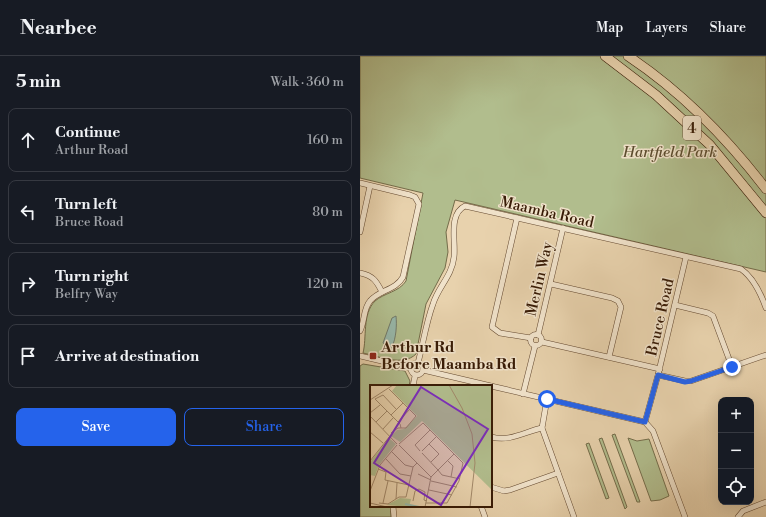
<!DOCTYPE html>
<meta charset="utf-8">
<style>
:root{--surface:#171b24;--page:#20242c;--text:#f1f3f6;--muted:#9ea1a6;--line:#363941;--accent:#2563eb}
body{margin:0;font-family:"Libre Bodoni",serif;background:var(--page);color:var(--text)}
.controls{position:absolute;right:12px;bottom:12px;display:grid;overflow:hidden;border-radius:8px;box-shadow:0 4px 16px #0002}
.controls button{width:36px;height:36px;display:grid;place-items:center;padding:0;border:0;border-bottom:1px solid var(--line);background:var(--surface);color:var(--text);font:20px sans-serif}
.stop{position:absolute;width:12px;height:12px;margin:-9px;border:3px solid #2563eb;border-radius:50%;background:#fff}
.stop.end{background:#2563eb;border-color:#fff;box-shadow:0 1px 4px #0008}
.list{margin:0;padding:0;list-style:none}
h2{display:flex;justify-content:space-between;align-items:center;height:52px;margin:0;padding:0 16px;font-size:17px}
h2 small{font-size:13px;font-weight:400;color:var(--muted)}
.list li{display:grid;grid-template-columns:26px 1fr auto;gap:12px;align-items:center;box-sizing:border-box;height:64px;margin:0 8px 8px;padding:0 8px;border:1px solid var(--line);border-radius:8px}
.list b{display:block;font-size:15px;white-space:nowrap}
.list p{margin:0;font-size:13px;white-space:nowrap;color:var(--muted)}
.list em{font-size:13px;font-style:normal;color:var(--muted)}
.actions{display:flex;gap:8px;padding:12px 16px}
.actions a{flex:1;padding:9px 0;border:1px solid var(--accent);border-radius:8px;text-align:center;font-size:14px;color:var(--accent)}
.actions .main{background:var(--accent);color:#fff}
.icon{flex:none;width:22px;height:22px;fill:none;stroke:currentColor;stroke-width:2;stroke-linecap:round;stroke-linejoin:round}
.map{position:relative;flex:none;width:406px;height:461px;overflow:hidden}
header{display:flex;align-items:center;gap:24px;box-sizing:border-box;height:56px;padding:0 20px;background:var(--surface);border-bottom:1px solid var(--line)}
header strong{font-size:19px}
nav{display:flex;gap:22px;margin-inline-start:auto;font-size:14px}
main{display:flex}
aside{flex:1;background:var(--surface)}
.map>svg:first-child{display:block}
.green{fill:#b1bd8d;stroke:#746c4a}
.water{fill:#97b8ab;stroke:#717969}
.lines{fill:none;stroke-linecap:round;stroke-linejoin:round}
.street-casing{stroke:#644930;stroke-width:6}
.highway-casing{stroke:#381b06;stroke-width:10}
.street{stroke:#f0e2ca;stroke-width:5}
.highway{stroke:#e8d2ad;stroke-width:9}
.route{stroke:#2563eb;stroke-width:5}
.poi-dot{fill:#8f2418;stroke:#f0e2ca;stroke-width:1.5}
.labels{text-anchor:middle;stroke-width:3;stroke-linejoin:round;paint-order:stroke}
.shield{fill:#f0e2ca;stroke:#6f5741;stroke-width:1}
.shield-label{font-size:14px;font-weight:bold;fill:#381b06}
.park-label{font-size:15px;font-style:italic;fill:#5c4c2e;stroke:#f0e2ca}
.street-label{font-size:15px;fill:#381b06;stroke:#f0e2ca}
.poi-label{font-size:15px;font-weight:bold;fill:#381b06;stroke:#f0e2ca;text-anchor:start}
.inset-river{fill:none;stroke:#97b8ab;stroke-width:2}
.inset-road{fill:none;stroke:#a2896a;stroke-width:1}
.view{fill:#7b2cbf;fill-opacity:0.15;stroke:#7b2cbf;stroke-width:2}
.inset-edge{fill:none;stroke:#381b06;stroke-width:2}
</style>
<header>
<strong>Nearbee</strong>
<nav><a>Map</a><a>Layers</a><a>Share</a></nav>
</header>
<main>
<aside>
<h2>5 min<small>Walk · 360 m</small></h2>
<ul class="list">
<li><svg class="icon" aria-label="ahead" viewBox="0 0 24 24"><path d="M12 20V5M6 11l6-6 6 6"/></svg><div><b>Continue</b><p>Arthur Road</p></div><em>160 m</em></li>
<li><svg class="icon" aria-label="left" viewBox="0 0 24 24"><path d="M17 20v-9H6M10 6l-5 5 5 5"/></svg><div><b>Turn left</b><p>Bruce Road</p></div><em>80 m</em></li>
<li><svg class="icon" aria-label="right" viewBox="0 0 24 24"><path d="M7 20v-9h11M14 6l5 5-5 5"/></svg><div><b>Turn right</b><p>Belfry Way</p></div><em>120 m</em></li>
<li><svg class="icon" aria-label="arrive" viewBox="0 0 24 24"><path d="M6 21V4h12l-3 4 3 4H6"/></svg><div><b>Arrive at destination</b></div></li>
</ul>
<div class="actions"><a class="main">Save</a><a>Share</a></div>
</aside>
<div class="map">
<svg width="406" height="461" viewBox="0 0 406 461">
<rect width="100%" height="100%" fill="#e8d2ad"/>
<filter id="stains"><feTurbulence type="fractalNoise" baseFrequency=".005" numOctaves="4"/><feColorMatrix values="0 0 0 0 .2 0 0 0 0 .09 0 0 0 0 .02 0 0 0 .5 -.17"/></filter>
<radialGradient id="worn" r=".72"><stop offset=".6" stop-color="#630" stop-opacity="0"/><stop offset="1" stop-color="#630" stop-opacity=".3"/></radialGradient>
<!-- green -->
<g class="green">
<path d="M0 0H406V216L95 144 86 176 88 196 85 212 66 248 56 298C43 311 18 300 3 297 7 282 2 258 15 245 24 237 39 236 46 225L63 137 0 122Z"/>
<path d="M3 308 45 315 50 325 49 330H11V450H31V461H0V310Z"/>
<path d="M255 378 280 446H277L252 379Z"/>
<path d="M242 382 267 451 265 453 239 383Z"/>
<path d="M268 382 277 385 289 383 309 440 300 444 291 445Z"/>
<path d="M229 387 249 442 246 443 226 388Z"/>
</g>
<!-- water -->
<path class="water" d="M36 260C37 270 36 282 32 291H28L23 287 32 262Z"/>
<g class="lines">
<defs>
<g id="street">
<path d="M0 127 50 139 55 141 59 148 43 221C36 234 19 234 10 245 3 253 5 265 0 275"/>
<path d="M157 162 132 271 140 277 171 282"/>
<path d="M0 176 10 130"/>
<path d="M0 217C13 220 16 224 22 236"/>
<path d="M191 228 252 242 258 245 261 251 249 301"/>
<path d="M315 249 348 257 353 260 372 311"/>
<circle cx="176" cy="284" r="5.5"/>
<path d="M178 279 203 172"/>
<path d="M182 286 300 313"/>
<path d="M0 300 51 312"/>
<circle cx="57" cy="313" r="6"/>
<path d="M58 307C63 288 66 267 73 248 78 231 92 220 94 201 96 186 88 158 105 150L381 213C394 222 401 238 406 252"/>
<path d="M63 314 131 330"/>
<path d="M298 319 325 325H331L406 299"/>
<path d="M53 330 55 320"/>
<path d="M131 330 285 366 293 375 325 461"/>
<path d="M163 338 175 290"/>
<path d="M187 343 182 372 214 461"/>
<path d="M285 366 298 319 326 201"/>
<path d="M131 381C150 386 164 376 182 372"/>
<path d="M131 431 144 435 150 434 198 417"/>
<path d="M33 450 34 461"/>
<path d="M121 450 125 461"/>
<path d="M378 461 383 455 406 446"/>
</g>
<g id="highway">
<path d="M245 0 296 39 350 89 406 157"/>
<path d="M268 0C322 36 367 82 406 133"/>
</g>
</defs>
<!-- street casing -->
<use href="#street" class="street-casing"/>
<!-- highway casing -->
<use href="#highway" class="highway-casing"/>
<!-- street -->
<use href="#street" class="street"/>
<!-- highway -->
<use href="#highway" class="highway"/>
</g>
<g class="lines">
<!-- route -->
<path class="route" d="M187 343 285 366 298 319 325 326 331 325 372 311"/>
</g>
<!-- markers -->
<rect class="poi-dot" x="9" y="296" width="8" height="8" rx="2"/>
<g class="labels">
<!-- shield labels -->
<rect class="shield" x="323" y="60" width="18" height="24" rx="3"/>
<g class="shield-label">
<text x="332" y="77">4</text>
</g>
<!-- park labels -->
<g class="park-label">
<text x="310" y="101">Hartfield Park</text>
</g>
<!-- street labels -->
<g class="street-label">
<text transform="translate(187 156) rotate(13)" y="5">Maamba Road</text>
<text transform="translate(179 223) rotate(-77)" y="5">Merlin Way</text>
<text transform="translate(300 261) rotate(-77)" y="5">Bruce Road</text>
</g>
<!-- poi labels -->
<g class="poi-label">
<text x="21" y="296">Arthur Rd<tspan x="21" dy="17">Before Maamba Rd</tspan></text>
</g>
</g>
<!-- overview -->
<g transform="translate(10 329)">
<rect width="122" height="122" fill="#e8d2ad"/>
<path d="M27 0H122V105L52 36 30 57 21 51 27 45 34 44 47 31 22 6ZM19 53 26 59 9 80 5 91 0 90V77ZM30 113 41 114 39 122 17 120Z" fill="#b1bd8d"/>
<path class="inset-river" d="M35 119 49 122"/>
<path class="inset-road" d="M79 0 92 23 102 49 105 78 100 122M19 4 46 31 36 43H28L21 48M5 14 30 39 31 43M5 14 13 10 26 24M0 15 23 0M0 28 10 20M21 30 33 18M0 31 27 59M6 37 17 26M28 37 40 24M13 44 23 33M0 47 13 58M29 59 53 38 93 78 89 96 77 118H56M59 59 69 69 61 77M29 60 61 92M50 66 45 60 60 45M52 66 67 51M22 67 35 80 43 82M52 68 68 85M16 74 30 89 41 91M0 76 20 51M78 76 83 81 81 92M8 84 16 87 15 95 39 100M68 85 72 90 90 94M48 89 61 95M61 92 84 69M61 96 87 102M59 105 82 110M0 106 10 80 27 60M26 114 27 98M43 116 45 106 49 104 55 107 54 115 57 116M0 118 17 122M9 118 18 119 29 112H36L43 82 47 78M13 118 18 96M55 122 61 92"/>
<path class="view" d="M51 2 118 44 71 120 4 78Z"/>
<rect width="122" height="122" class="inset-edge"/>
</g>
<rect width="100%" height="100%" filter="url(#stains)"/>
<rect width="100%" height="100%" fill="url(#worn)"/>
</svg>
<div class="controls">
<button>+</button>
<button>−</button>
<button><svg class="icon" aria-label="locate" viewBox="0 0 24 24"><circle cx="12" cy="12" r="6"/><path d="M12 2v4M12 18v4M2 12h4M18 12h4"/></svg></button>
</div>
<div class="stop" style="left:187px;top:343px"></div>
<div class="stop end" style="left:372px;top:311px"></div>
</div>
</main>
